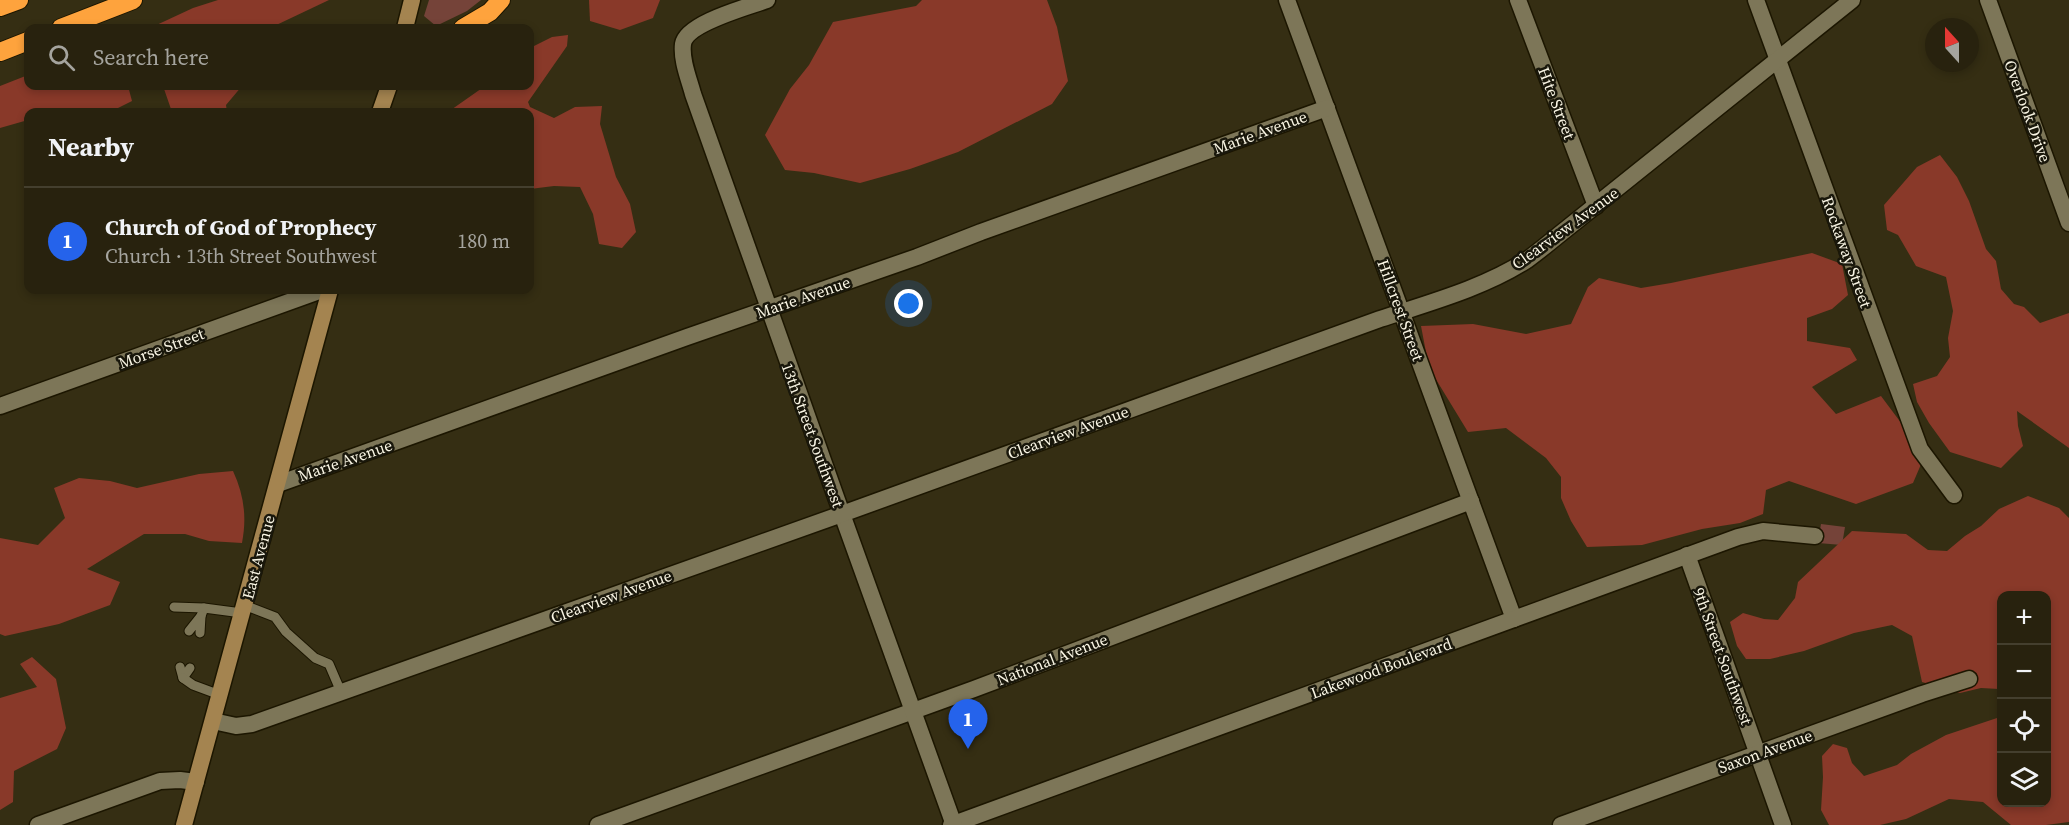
<!DOCTYPE html>
<meta charset="utf-8">
<style>
:root{--surface:#28220e;--page:#342f1c;--text:#f1f3f6;--muted:#a5a49e;--line:#443f2e;--accent:#2563eb}
body{margin:0;font-family:"Source Serif 4",serif;background:var(--page);color:var(--text)}
.controls{position:absolute;right:18px;bottom:18px;display:grid;overflow:hidden;border-radius:12px;box-shadow:0 3px 9px #0003}
.controls button{width:54px;height:54px;display:grid;place-items:center;padding:0;border:0;border-bottom:2px solid var(--line);background:var(--surface);color:var(--text);font:30px sans-serif}
.compass{position:absolute;left:1925px;top:18px;width:54px;height:54px;border-radius:50%;background:var(--surface);box-shadow:0 3px 9px #0003;rotate:339deg}
.you{position:absolute;left:909px;top:304px;width:21px;height:21px;margin:-15px;border:4px solid #fff;border-radius:50%;background:#1a73e8;box-shadow:0 0 0 9px #1a73e833}
.badge{display:grid;place-items:center;width:39px;height:39px;border-radius:50%;background:var(--accent);color:#fff;font-size:20px;font-weight:700}
.pin{position:absolute;translate:-50% -50px;filter:drop-shadow(0 2px 3px #0008)}
.pin::after{content:'';position:absolute;top:32px;width:21px;height:18px;background:inherit;clip-path:polygon(0 0,100% 0,50% 100%)}
.list{margin:0;padding:0;list-style:none}
h2{display:flex;justify-content:space-between;align-items:center;height:78px;margin:0;padding:0 24px;font-size:26px}
h2 small{font-size:20px;font-weight:400;color:var(--muted)}
.list li{display:grid;grid-template-columns:39px 1fr auto;gap:18px;align-items:center;box-sizing:border-box;height:108px;padding:0 24px;border-top:2px solid var(--line)}
.list b{display:block;font-size:22px;white-space:nowrap}
.list p{margin:0;font-size:20px;white-space:nowrap;color:var(--muted)}
.list em{font-size:20px;font-style:normal;color:var(--muted)}
.icon{flex:none;width:33px;height:33px;fill:none;stroke:currentColor;stroke-width:2;stroke-linecap:round;stroke-linejoin:round}
.map{position:relative;flex:none;width:2069px;height:825px;overflow:hidden}
.search{position:absolute;background:var(--surface);box-shadow:0 3px 9px #0003;left:24px;top:24px;width:510px;height:66px;display:flex;align-items:center;gap:15px;box-sizing:border-box;padding:0 21px;border-radius:12px;color:var(--muted);font-size:22px}
.panel{position:absolute;background:var(--surface);box-shadow:0 3px 9px #0003;left:24px;top:108px;width:510px;height:186px;border-radius:12px}
.map>svg:first-child{display:block}
.green{fill:#754339}
.forest{fill:#893929}
.lines{fill:none;stroke-linecap:round;stroke-linejoin:round}
.service-casing{stroke:#1c1600;stroke-width:11}
.minor-casing{stroke:#1c1600;stroke-width:19}
.tertiary-casing{stroke:#1c1600;stroke-width:19}
.secondary-casing{stroke:#1c1600;stroke-width:19}
.motorway-casing{stroke:#1c1600;stroke-width:20}
.service{stroke:#7d7658;stroke-width:9}
.minor{stroke:#7d7658;stroke-width:16}
.tertiary{stroke:#7d7658;stroke-width:16}
.secondary{stroke:#a48450;stroke-width:16}
.motorway{stroke:#fea33d;stroke-width:18}
.labels{text-anchor:middle;stroke-width:5;stroke-linejoin:round;paint-order:stroke}
.street-label{font-size:16px;fill:#f9f5e4;stroke:#19170b}
</style>
<div class="map">
<svg width="2069" height="825" viewBox="0 0 2069 825">
<rect width="100%" height="100%" fill="#352e13"/>
<!-- green -->
<g class="green">
<path d="M429 0H481L467 11 436 26 424 16Z"/>
<path d="M1821 524 1845 527 1842 545 1818 543Z"/>
</g>
<!-- forest -->
<g class="forest">
<path d="M218 0H329L270 28H150L193 8Z"/>
<path d="M589 0H660L653 18 620 30 590 21Z"/>
<path d="M922 0H1047L1057 27 1068 81 1052 104 958 152 910 169 860 183 814 173 785 170 765 135 790 89 809 65 833 22 916 6Z"/>
<path d="M568 35 567 46 528 102 530 107 554 118 575 107 602 106 600 124 616 177 630 204 636 232 622 248 599 244 593 214 580 187 554 186 530 189V112H448L485 86H530V48L552 37Z"/>
<path d="M28 75V86H128L132 101 116 109 83 112H28V120L0 128V86Z"/>
<path d="M163 86H242L226 105 227 112H172Z"/>
<path d="M1940 155 1957 177 1969 201 1986 249 1996 261 2001 289 2014 304 2024 307 2040 323 2069 313V448L2017 411 2018 426 2023 446 2001 468 1950 452 1929 423 1917 402 1913 384 1937 376 1950 357 1948 338 1953 311 1946 277 1916 266 1898 235 1887 230 1884 205 1917 167Z"/>
<path d="M1812 253 1842 264 1848 295 1832 309 1807 318V341L1850 348 1857 360 1812 387 1836 414 1881 396 1925 455 1913 483 1856 504 1789 481 1766 490 1763 514 1740 523 1702 529 1642 545 1587 547 1571 521 1561 498V477L1546 458 1506 428 1468 432 1429 368 1421 326 1473 324 1526 334 1571 324 1588 287 1599 278 1641 288 1671 283Z"/>
<path d="M233 471C244 495 247 517 242 543L209 541 185 534H144L87 569 120 582 110 605 59 624 5 636 0 634V538L38 545 65 518 54 488 79 478 110 481 137 488 199 474Z"/>
<path d="M2028 496 2059 508 2069 518V822L2046 825H2011L1983 802 1949 799 1906 819 1880 825H1829L1821 810 1823 777 1822 756 1833 744 1847 748 1852 763 1864 776 1897 765 1911 754 1946 735 1997 718 2001 712 2002 802H2046V596H2002L2001 693 1999 689 1981 688 1960 693 1922 682 1912 636 1892 625 1854 633 1804 651 1770 659H1746L1737 646 1730 622 1743 613 1764 619 1778 620 1795 598 1798 582 1852 531 1906 534 1928 550 1947 551 1965 536 1981 526 1999 509Z"/>
<path d="M32 657 56 679 66 728 57 749 14 771 13 802 0 810V698L37 687 20 664Z"/>
</g>
<g class="lines">
<defs>
<g id="service">
<path d="M244 605 275 617 286 632 315 658 329 664 341 692"/>
<path d="M174 607 204 608"/>
<path d="M201 616 204 608 242 613"/>
<path d="M189 631 201 616 200 633"/>
<path d="M180 667 183 678 190 668"/>
<path d="M183 678 193 685 220 695"/>
</g>
<g id="minor">
<path d="M767 0C748 7 686 23 683 44 681 60 689 79 693 94L842 514"/>
<path d="M1287 0 1514 619"/>
<path d="M1518 0 1596 206"/>
<path d="M1756 0 1920 449 1954 495"/>
<path d="M1988 0 2069 223"/>
<path d="M278 484 687 337 917 257 981 232 1327 108"/>
<path d="M1687 555 1783 825"/>
<path d="M38 825 160 781 180 780 196 782"/>
<path d="M598 825 974 689 1471 501"/>
<path d="M951 825 1738 537 1763 531 1815 536"/>
<path d="M1561 825 1922 694 1969 679"/>
</g>
<g id="tertiary">
<path d="M0 406 322 290"/>
<path d="M842 514 954 825"/>
<path d="M213 721 236 726 252 724 842 514 1380 319C1428 303 1484 288 1527 260 1538 252 1549 243 1560 234L1852 0"/>
</g>
<g id="secondary">
<path d="M405 28 412 0"/>
<path d="M380 112 389 86"/>
<path d="M184 825 330 290"/>
</g>
<g id="motorway">
<path d="M0 7 19 0"/>
<path d="M61 28 133 0"/>
<path d="M463 28 490 12 501 0"/>
<path d="M0 52 28 41"/>
</g>
</defs>
<!-- service casing -->
<use href="#service" class="service-casing"/>
<!-- minor casing -->
<use href="#minor" class="minor-casing"/>
<!-- tertiary casing -->
<use href="#tertiary" class="tertiary-casing"/>
<!-- secondary casing -->
<use href="#secondary" class="secondary-casing"/>
<!-- motorway casing -->
<use href="#motorway" class="motorway-casing"/>
<!-- service -->
<use href="#service" class="service"/>
<!-- minor -->
<use href="#minor" class="minor"/>
<!-- tertiary -->
<use href="#tertiary" class="tertiary"/>
<!-- secondary -->
<use href="#secondary" class="secondary"/>
<!-- motorway -->
<use href="#motorway" class="motorway"/>
</g>
<g class="labels">
<!-- street labels -->
<g class="street-label">
<text transform="translate(1557 103) rotate(69)" y="6">Hite Street</text>
<text transform="translate(2028 111) rotate(70)" y="6">Overlook Drive</text>
<text transform="translate(1260 132) rotate(-20)" y="6">Marie Avenue</text>
<text transform="translate(1565 228) rotate(-36)" y="6">Clearview Avenue</text>
<text transform="translate(1847 252) rotate(70)" y="6">Rockaway Street</text>
<text transform="translate(803 297) rotate(-19)" y="6">Marie Avenue</text>
<text transform="translate(1401 310) rotate(70)" y="6">Hillcrest Street</text>
<text transform="translate(161 348) rotate(-20)" y="6">Morse Street</text>
<text transform="translate(1068 432) rotate(-20)" y="6">Clearview Avenue</text>
<text transform="translate(813 435) rotate(70)" y="6">13th Street Southwest</text>
<text transform="translate(345 460) rotate(-19)" y="6">Marie Avenue</text>
<text transform="translate(258 557) rotate(-75)" y="6">East Avenue</text>
<text transform="translate(611 596) rotate(-20)" y="6">Clearview Avenue</text>
<text transform="translate(1723 656) rotate(70)" y="6">9th Street Southwest</text>
<text transform="translate(1052 659) rotate(-21)" y="6">National Avenue</text>
<text transform="translate(1381 668) rotate(-20)" y="6">Lakewood Boulevard</text>
<text transform="translate(1765 751) rotate(-20)" y="6">Saxon Avenue</text>
</g>
</g>
</svg>
<div class="controls">
<button>+</button>
<button>−</button>
<button><svg class="icon" aria-label="locate" viewBox="0 0 24 24"><circle cx="12" cy="12" r="6"/><path d="M12 2v4M12 18v4M2 12h4M18 12h4"/></svg></button>
<button><svg class="icon" aria-label="layers" viewBox="0 0 24 24"><path d="M12 4l9 5-9 5-9-5zM3 14l9 5 9-5"/></svg></button>
</div>
<svg class="compass" viewBox="-18 -18 36 36"><path d="M0-13l5 13h-10z" fill="#e53935"/><path d="M0 13l5-13h-10z" fill="#a5a49e"/></svg>
<div class="you"></div>
<div class="pin badge" style="left:968px;top:749px">1</div>
<div class="search"><svg class="icon" aria-label="search" viewBox="0 0 24 24"><circle cx="10" cy="10" r="6"/><path d="M15 15l6 6"/></svg>Search here</div>
<section class="panel">
<h2>Nearby<small></small></h2>
<ul class="list">
<li><span class="badge">1</span><div><b>Church of God of Prophecy</b><p>Church · 13th Street Southwest</p></div><em>180 m</em></li>
</ul>
</section>
</div>
